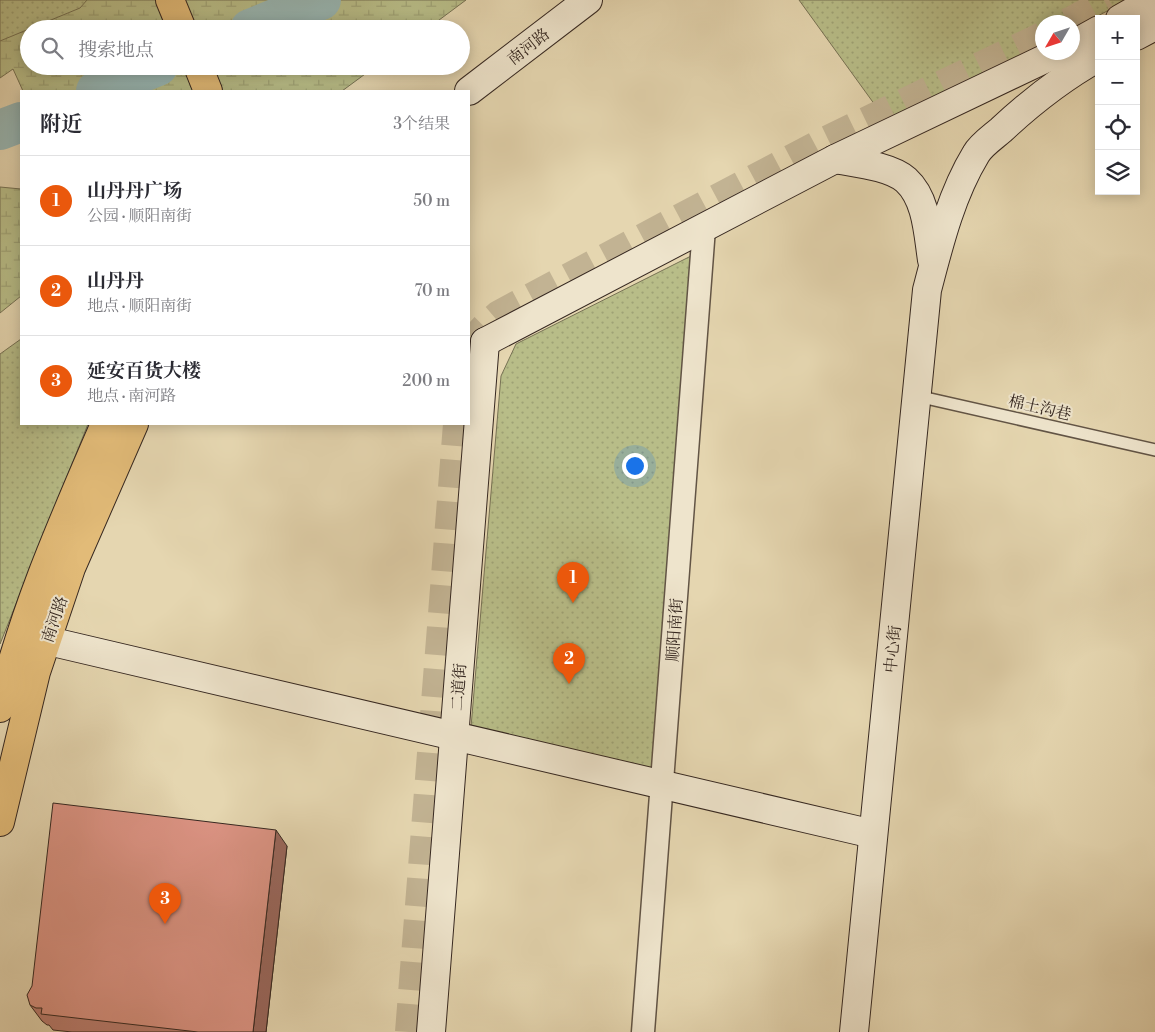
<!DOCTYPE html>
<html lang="zh">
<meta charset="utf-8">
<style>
:root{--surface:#fff;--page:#f7f7f7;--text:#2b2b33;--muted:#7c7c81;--line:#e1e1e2;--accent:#ea580c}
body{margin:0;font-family:"Libre Bodoni","Noto Serif SC",serif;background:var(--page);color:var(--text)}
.controls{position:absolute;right:15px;top:15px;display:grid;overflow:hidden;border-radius:0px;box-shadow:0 2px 12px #0003}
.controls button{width:45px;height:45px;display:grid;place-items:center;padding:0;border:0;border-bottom:1px solid var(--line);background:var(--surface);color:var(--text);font:25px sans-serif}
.compass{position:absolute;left:1035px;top:15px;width:45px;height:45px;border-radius:50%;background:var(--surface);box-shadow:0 2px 12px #0003;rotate:231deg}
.you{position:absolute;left:634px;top:465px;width:18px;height:18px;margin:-12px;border:4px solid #fff;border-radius:50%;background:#1a73e8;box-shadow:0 0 0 8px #1a73e833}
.badge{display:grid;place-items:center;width:32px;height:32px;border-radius:50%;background:var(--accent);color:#fff;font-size:16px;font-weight:700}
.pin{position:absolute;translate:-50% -41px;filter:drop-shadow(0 1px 2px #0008)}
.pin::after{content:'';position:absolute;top:26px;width:18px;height:15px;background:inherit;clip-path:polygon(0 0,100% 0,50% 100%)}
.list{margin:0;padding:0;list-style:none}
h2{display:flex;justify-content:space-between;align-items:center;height:65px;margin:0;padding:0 20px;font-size:21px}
h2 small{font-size:16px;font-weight:400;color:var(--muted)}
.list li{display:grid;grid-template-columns:32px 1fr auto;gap:15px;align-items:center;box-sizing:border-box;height:90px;padding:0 20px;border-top:1px solid var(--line)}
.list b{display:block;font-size:19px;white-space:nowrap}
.list p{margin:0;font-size:16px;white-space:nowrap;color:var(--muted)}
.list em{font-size:16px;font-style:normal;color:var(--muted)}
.icon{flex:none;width:28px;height:28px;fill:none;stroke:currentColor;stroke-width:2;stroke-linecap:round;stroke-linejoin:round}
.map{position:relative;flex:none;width:1155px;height:1032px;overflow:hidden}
.search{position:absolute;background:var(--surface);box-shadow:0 2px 12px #0003;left:20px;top:20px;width:450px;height:55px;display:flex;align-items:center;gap:12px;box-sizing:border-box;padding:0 18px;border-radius:28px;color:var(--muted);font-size:19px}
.panel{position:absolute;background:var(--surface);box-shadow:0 2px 12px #0003;left:20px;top:90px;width:450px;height:335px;border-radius:0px}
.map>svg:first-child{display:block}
.wetland{fill:url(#wetland-marsh);stroke:#777254}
.park{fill:url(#park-dots);stroke:#777254}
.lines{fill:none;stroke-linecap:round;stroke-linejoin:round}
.river{stroke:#98b7b4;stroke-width:40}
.secondary-tunnel{stroke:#c2b393;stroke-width:28;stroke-dasharray:28 14;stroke-linecap:butt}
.lane-casing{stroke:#625445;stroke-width:14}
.street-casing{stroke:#625445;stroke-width:25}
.secondary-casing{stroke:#362821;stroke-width:30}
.primary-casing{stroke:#362821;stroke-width:30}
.lane{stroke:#eee4cc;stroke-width:11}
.street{stroke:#eee4cc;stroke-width:22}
.secondary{stroke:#eee4cc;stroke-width:28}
.primary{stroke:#e2bb78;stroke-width:28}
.wall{fill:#bc7e71;stroke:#362821}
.shaded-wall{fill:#99675c;stroke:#362821}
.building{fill:#db9383;stroke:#362821}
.labels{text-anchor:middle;stroke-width:4;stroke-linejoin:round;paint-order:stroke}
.street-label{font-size:16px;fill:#362821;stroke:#eee4cc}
</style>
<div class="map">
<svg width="1155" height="1032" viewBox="0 0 1155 1032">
<defs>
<pattern id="wetland-marsh" width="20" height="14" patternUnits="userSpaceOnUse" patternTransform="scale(1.25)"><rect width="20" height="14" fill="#b8bd88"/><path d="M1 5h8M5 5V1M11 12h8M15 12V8" fill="none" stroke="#9fa275"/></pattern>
<pattern id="park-dots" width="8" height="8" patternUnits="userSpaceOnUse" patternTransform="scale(1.25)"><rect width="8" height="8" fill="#b8bd88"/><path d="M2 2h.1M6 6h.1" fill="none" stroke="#9fa275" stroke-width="1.8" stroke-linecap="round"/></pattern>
</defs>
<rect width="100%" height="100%" fill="#e5d6b0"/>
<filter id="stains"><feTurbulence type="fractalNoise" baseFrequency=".004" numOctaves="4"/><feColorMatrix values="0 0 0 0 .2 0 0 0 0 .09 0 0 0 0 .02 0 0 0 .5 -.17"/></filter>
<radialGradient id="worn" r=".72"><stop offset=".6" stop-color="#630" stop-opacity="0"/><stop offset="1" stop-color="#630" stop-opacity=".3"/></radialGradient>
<!-- wetland -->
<g class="wetland">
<path d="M47 0H466L427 29H29V66H376L342 91H23L13 69 0 78V21Z"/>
<path d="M0 187 21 189V296L0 313Z"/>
</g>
<!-- park -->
<g class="park">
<path d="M0 0H87L80 8 0 41Z"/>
<path d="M799 0H1128L1073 29 1072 22H1042V44L888 123Z"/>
<path d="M691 256 652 771 471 727 501 376 516 344Z"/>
<path d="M21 339V424H88L0 644V354Z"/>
</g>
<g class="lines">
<!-- river -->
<g class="river">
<path d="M250 29 321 0"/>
<path d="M96 91 158 66"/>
<path d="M0 130 21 122"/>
</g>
<!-- secondary-tunnel -->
<g class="secondary-tunnel">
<path d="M1068 22 1109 0"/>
<path d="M469 350C475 334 486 325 499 314L826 140 1042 36"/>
<path d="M409 1032 457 424"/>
</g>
<defs>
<path id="lane" d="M917 396 1155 450"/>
<path id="street" d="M643 1032 704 228"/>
<g id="secondary">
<path d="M1120 19 1153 0"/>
<path d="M1136 36 1155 26"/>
<path d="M1072 45 1099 30"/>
<path d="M469 91 588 0"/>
<path d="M835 159C856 163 890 166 906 180 927 199 928 234 932 260"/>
<path d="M485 342 835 159 1059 52"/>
<path d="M23 635 873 834"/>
<path d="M431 1032 485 342"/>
<path d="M854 1032 927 290C939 244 951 195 976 154 981 145 993 137 1001 130 1031 102 1063 77 1099 57"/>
</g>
<g id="primary">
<path d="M170 0 182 29"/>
<path d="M198 66 208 91"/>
<path d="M0 708C24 608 65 517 105 424"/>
<path d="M0 822 36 672 71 568 134 424"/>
</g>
</defs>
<!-- lane casing -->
<use href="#lane" class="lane-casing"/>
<!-- street casing -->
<use href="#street" class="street-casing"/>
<!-- secondary casing -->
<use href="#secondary" class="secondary-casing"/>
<!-- primary casing -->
<use href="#primary" class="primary-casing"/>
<!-- lane -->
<use href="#lane" class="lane"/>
<!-- street -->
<use href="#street" class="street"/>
<!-- secondary -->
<use href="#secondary" class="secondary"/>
<!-- primary -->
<use href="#primary" class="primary"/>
</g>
<!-- wall -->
<path class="wall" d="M287 846 266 1032H72L53 1030 49 1025H47L42 1021 30 1005Z"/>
<!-- shaded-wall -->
<path class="shaded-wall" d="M276 830 287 846 266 1032H253Z"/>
<!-- building -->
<path class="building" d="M53 803 276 830 253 1032H198L41 1014 42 1008H36L30 1005 27 995 32 986Z"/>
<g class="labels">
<!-- street labels -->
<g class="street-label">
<text transform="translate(528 46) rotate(-38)" y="6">南河路</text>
<text transform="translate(1040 407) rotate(13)" y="6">棉土沟巷</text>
<text transform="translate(54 619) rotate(-71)" y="6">南河路</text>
<text transform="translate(674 630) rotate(-86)" y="6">顺阳南街</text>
<text transform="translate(892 649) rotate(-84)" y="6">中心街</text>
<text transform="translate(458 687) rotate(-86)" y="6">二道街</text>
</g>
</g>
<rect width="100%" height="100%" filter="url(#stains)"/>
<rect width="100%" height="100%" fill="url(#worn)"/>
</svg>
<div class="controls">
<button>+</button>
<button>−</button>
<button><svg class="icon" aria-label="locate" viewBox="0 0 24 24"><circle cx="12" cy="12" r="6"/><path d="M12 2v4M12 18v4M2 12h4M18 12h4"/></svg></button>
<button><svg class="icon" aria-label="layers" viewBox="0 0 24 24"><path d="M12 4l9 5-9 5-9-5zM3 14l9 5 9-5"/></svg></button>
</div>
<svg class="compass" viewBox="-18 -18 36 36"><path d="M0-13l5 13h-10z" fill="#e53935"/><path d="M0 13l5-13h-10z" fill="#7c7c81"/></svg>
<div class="you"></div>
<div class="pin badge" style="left:573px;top:603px">1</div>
<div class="pin badge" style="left:569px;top:684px">2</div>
<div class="pin badge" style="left:165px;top:924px">3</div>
<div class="search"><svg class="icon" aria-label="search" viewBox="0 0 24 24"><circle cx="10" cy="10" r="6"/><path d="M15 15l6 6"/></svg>搜索地点</div>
<section class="panel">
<h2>附近<small>3个结果</small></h2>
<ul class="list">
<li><span class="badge">1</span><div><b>山丹丹广场</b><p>公园 · 顺阳南街</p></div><em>50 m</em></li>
<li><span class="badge">2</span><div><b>山丹丹</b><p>地点 · 顺阳南街</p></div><em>70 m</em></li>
<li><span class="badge">3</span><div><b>延安百货大楼</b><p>地点 · 南河路</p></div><em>200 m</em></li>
</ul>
</section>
</div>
